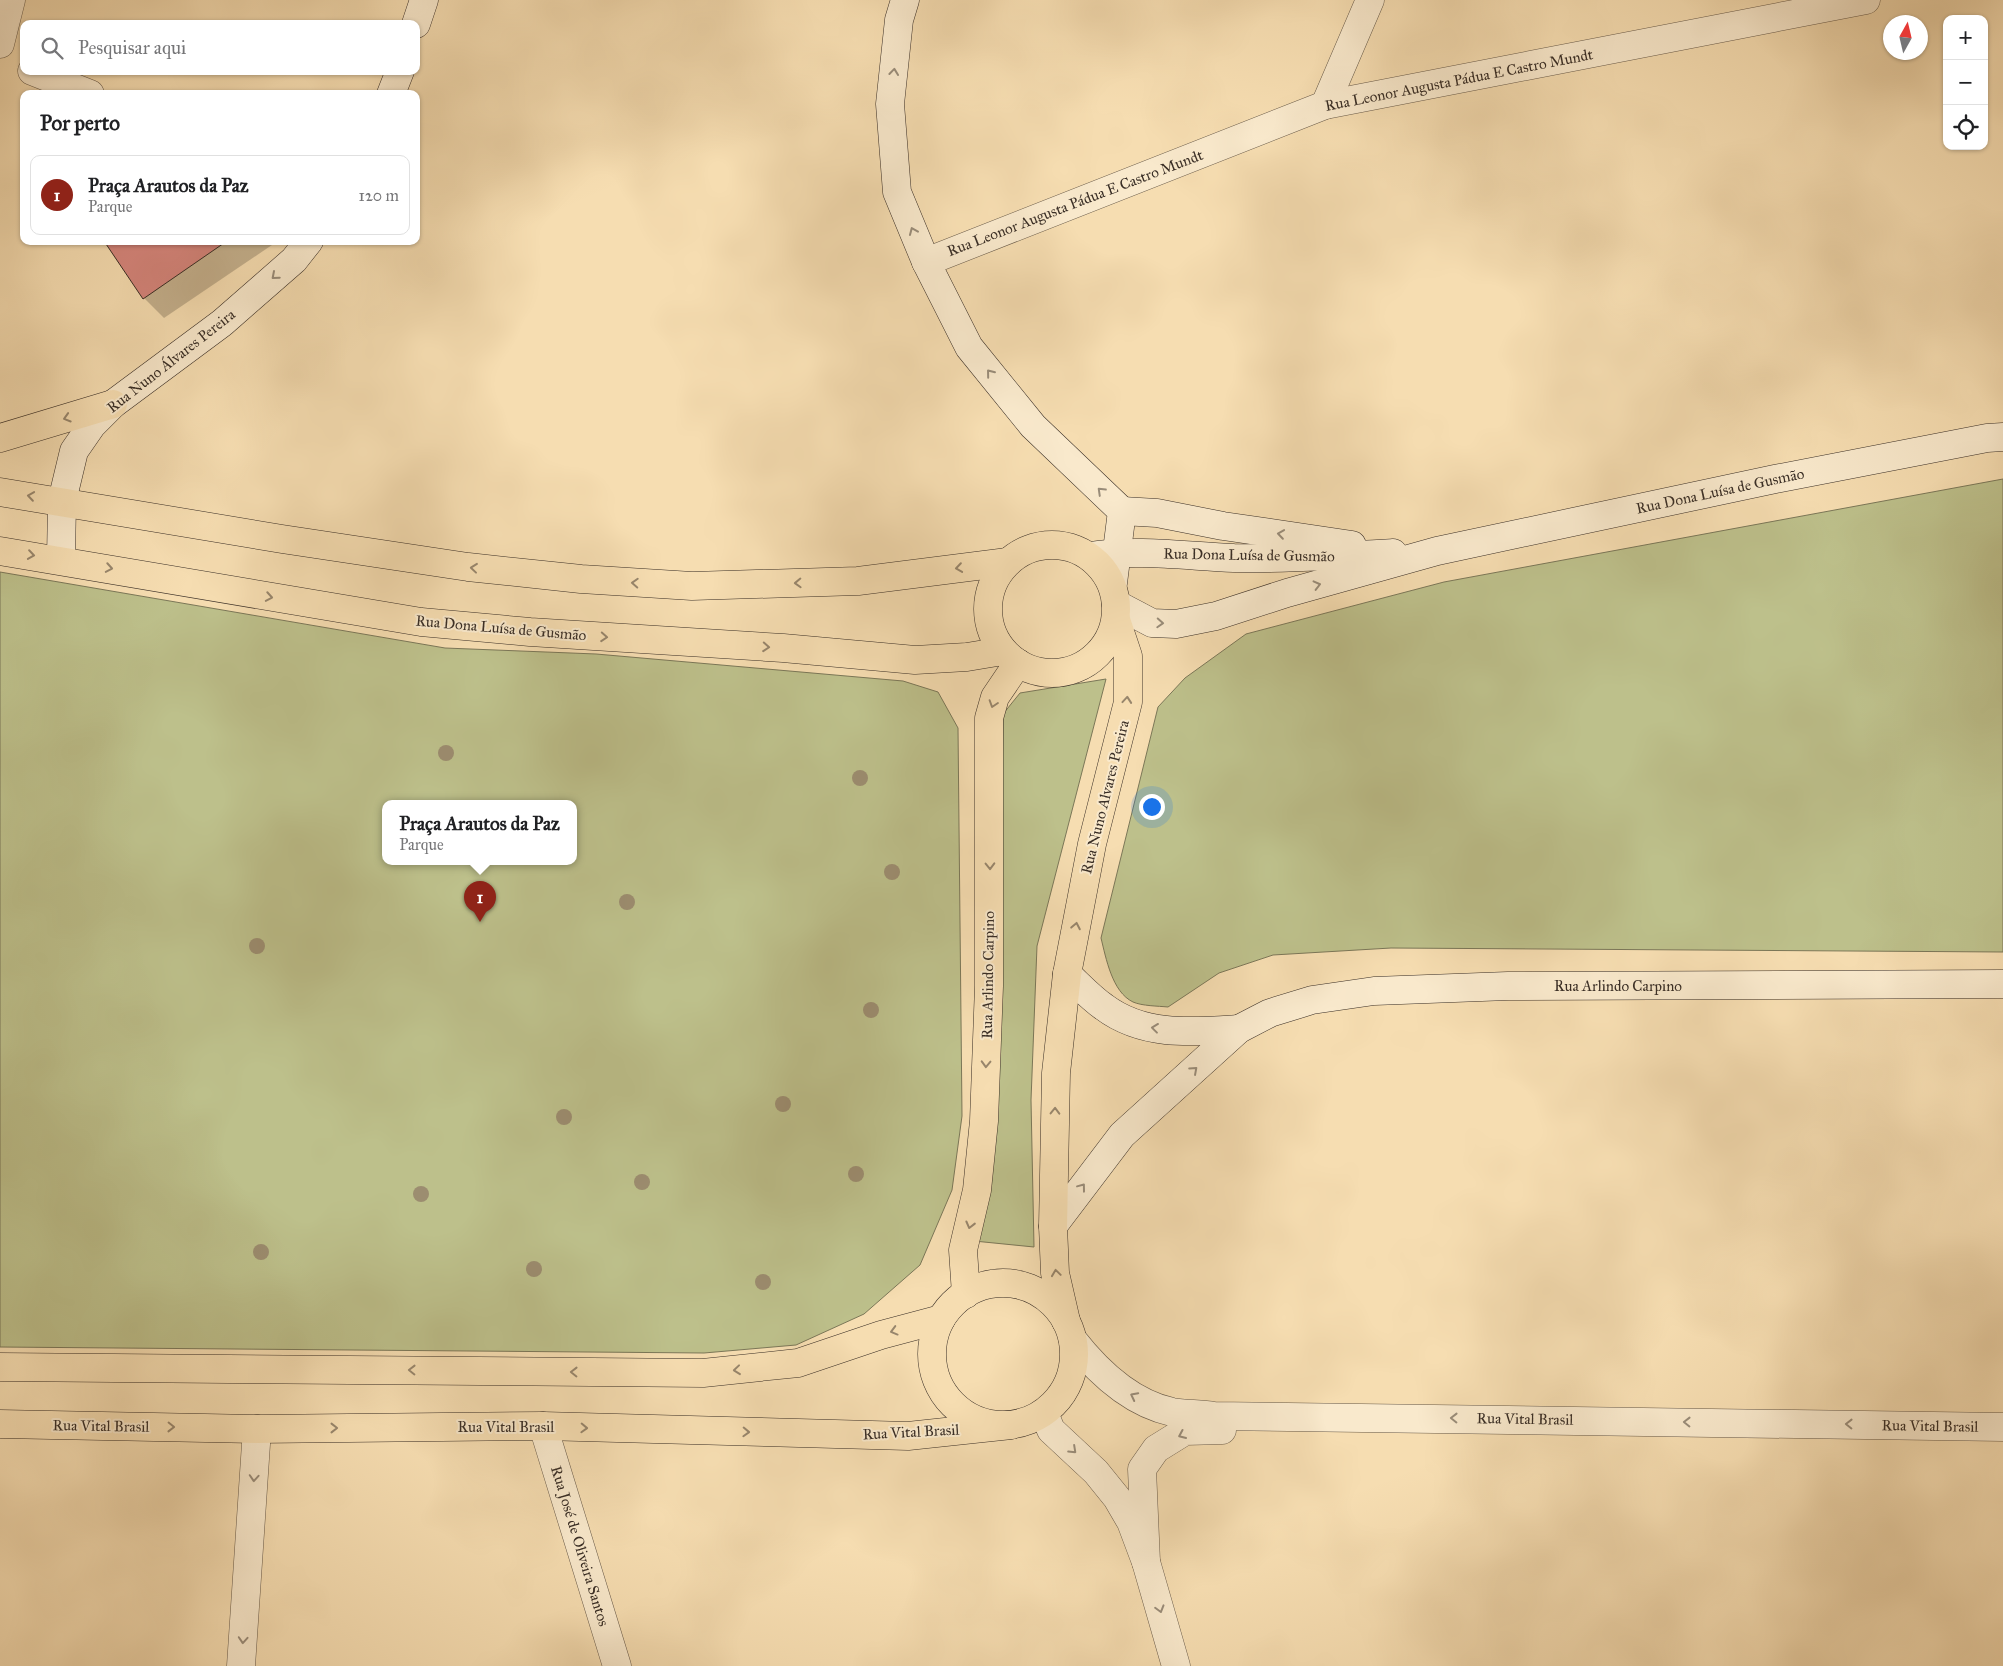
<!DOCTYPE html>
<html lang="pt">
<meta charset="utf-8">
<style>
:root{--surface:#fff;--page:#f2f2f2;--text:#202124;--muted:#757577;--line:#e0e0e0;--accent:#8f2418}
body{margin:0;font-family:"IM FELL Great Primer",serif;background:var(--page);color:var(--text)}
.controls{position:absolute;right:15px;top:15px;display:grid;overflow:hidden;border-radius:10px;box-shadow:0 1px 4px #0004}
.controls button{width:45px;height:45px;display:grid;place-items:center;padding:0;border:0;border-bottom:1px solid var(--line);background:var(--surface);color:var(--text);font:25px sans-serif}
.compass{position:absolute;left:1883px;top:15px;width:45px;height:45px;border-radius:50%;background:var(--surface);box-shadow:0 1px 4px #0004;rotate:8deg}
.you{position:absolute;left:1151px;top:806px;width:18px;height:18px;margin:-12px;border:4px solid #fff;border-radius:50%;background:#1a73e8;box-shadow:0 0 0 8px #1a73e833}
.badge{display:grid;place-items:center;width:32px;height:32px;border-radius:50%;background:var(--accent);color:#fff;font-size:16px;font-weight:700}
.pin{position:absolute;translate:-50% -41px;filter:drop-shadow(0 1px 2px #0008)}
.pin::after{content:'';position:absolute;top:26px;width:18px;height:15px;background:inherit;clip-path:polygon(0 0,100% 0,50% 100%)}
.popup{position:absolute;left:382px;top:800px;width:195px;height:65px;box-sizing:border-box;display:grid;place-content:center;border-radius:10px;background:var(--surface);filter:drop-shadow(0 1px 4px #0005);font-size:16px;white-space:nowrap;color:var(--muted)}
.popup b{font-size:19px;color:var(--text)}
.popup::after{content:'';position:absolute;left:50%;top:100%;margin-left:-10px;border:10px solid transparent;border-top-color:var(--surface)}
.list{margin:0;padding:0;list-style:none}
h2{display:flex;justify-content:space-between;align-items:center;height:65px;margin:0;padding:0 20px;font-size:21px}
h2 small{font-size:16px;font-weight:400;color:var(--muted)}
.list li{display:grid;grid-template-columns:32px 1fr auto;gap:15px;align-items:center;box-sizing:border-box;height:80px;margin:0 10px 10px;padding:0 10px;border:1px solid var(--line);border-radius:10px}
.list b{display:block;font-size:19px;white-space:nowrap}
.list p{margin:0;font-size:16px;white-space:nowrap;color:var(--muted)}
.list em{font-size:16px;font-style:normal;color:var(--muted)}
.icon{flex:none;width:28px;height:28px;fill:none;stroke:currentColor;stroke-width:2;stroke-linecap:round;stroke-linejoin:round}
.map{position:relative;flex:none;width:2003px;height:1666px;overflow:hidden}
.search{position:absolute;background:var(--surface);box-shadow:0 1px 4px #0004;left:20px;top:20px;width:400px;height:55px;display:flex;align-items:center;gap:12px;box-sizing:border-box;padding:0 18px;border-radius:10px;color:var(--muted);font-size:19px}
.panel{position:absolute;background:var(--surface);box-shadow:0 1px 4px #0004;left:20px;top:90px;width:400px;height:155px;border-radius:10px}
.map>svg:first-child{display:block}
.green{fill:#bdc08b;stroke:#7b7758;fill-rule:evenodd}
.shadow{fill:#0003}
.building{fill:#d5857c;stroke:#392e26}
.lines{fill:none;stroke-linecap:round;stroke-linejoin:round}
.street-casing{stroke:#685a49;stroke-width:29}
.secondary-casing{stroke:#392e26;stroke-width:29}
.primary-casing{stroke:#392e26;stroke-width:29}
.street{stroke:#f9e9cc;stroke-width:28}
.secondary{stroke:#f9e9cc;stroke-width:28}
.primary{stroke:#f6ddb1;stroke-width:28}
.tree{fill:#9c8d70}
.oneway{stroke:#998c79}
.oneway2{stroke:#98866c}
.labels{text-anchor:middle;stroke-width:4;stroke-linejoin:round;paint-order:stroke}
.street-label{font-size:15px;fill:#392e26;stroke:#f9e9cc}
</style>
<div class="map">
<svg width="2003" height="1666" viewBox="0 0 2003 1666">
<rect width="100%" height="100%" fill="#f6ddb1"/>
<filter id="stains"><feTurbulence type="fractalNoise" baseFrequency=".004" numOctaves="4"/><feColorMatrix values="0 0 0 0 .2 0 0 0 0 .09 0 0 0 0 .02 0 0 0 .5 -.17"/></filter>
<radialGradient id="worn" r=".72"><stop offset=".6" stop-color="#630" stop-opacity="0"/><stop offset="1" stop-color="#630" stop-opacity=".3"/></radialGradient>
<!-- green -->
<g class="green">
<path d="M2003 479V952L1391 948 1273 955 1219 973 1168 1007C1158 1006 1142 1006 1133 1002 1112 992 1106 958 1101 938L1158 707 1185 678 1246 634 1444 582Z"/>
<path d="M0 572 445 648 596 654 903 681 938 692 958 728 962 1116 952 1190 920 1265 864 1314 796 1345 704 1353 0 1347ZM386 803H574V861H386Z"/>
<path d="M1106 679 1037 946 1031 1100 1034 1247 974 1241 998 1106 1003 714 1020 693Z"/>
</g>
<!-- shadow -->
<path class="shadow" d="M105 241H270L272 245 164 318 144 298Z"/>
<!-- building -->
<path class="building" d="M104 241H227L143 299Z"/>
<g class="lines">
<defs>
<g id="street">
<path d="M0 44 11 0"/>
<path d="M32 71 90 94"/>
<path d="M1325 105 1370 0"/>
<path d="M926 262 1325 105 1866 0"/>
<path d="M1073 1340C1098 1372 1131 1403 1172 1412 1186 1414 1201 1414 1214 1416L2003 1427"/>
<path d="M1044 1413 1051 1430 1096 1472 1117 1498 1131 1522 1146 1562 1176 1666"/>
<path d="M543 1426 617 1666"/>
<path d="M1146 1562 1142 1469 1156 1449 1185 1431 1222 1430"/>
<path d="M241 1666 257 1429"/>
</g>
<g id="secondary">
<path d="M905 0 899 20 890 104 897 192 926 262 969 347 1033 426 1122 511 1113 583"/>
<path d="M416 24 424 0"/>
<path d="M391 94 400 71"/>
<path d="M1122 511 1157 513 1223 526 1352 545"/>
<path d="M1090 556C1137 549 1186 556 1234 558 1288 559 1340 556 1393 553"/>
<path d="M61 560 62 501 74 451 92 425 113 404 222 323 294 260 309 241"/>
<path d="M1116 604 1152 623 1176 624 1216 616 1287 593 1437 551 1775 479 1987 438 2003 437"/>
<path d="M1067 974C1079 985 1091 998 1104 1007 1144 1037 1193 1032 1239 1029"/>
<path d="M1053 1226 1122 1135 1239 1029 1270 1013 1312 1000 1374 991 1508 986 2003 984"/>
</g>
<g id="primary">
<path d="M0 438 113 404"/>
<path d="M0 492 282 539 468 567 581 579 692 586 858 581 1008 562"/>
<circle cx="1052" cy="609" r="64"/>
<path d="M0 551 421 622 530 632 783 648 915 660 967 657 1003 651"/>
<circle cx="1003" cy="1354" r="71"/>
<path d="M966 1294 963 1250 977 1190 984 1121 989 986V718L995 697 1018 663"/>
<path d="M1066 1321 1055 1273 1053 1226 1056 1073 1067 974 1092 844 1128 702V656L1116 620"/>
<path d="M0 1367 703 1373 798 1363 881 1335 941 1319"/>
<path d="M0 1424 257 1429 543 1426 908 1436 1011 1425"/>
</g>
</defs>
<!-- street casing -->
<use href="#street" class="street-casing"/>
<!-- secondary casing -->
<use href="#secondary" class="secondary-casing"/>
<!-- primary casing -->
<use href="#primary" class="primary-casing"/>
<!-- street -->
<use href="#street" class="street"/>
<!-- secondary -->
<use href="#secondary" class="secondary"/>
<!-- primary -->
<use href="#primary" class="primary"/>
</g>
<!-- trees -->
<g class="tree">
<circle cx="446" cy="753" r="8"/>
<circle cx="860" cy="778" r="8"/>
<circle cx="892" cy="872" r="8"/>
<circle cx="627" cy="902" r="8"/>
<circle cx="257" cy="946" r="8"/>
<circle cx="871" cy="1010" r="8"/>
<circle cx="783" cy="1104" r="8"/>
<circle cx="564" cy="1117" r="8"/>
<circle cx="856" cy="1174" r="8"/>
<circle cx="642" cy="1182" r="8"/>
<circle cx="421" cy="1194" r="8"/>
<circle cx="261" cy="1252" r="8"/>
<circle cx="534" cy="1269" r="8"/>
<circle cx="763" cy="1282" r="8"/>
</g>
<!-- one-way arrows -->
<defs><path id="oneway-chevron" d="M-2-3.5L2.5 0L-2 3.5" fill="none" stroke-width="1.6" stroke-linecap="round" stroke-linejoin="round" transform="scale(1.25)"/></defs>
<g class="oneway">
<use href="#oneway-chevron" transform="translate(894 72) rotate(-84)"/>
<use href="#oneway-chevron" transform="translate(913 231) rotate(-113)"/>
<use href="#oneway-chevron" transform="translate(275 276) rotate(139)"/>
<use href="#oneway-chevron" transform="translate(990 373) rotate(-129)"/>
<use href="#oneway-chevron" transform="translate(1101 491) rotate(-136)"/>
<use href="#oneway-chevron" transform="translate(1281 534) rotate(-172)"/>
<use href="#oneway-chevron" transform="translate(1317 585) rotate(-14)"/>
<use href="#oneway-chevron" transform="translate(1160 623) rotate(3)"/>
<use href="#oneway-chevron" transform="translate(1155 1028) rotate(-173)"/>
<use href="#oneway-chevron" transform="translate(1194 1070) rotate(-42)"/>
<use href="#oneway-chevron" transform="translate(1082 1187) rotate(-53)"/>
<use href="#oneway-chevron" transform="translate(1134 1396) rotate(-153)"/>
<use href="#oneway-chevron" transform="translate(1454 1418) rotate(-179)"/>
<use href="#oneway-chevron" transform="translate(1687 1422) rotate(-179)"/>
<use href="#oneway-chevron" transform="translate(1849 1424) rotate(-179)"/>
<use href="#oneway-chevron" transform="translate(1182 1435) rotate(156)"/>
<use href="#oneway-chevron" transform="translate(1073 1450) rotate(43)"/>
<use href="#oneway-chevron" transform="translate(254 1478) rotate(94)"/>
<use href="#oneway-chevron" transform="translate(1160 1609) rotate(74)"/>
<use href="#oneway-chevron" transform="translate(243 1640) rotate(94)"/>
</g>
<g class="oneway2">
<use href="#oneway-chevron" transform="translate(67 418) rotate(163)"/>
<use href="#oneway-chevron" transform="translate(31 496) rotate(-172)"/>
<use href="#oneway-chevron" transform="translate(31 555) rotate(8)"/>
<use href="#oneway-chevron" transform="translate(109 568) rotate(10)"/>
<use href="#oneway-chevron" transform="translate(474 568) rotate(-174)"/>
<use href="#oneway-chevron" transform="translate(959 568) rotate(172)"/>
<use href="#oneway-chevron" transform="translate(635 583) rotate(-177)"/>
<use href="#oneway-chevron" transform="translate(798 583) rotate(178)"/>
<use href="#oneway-chevron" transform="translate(269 597) rotate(10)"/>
<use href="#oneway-chevron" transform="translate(604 637) rotate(4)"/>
<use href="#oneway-chevron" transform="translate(766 647) rotate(4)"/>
<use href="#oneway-chevron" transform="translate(1127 700) rotate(-85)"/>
<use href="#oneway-chevron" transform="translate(993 704) rotate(108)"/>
<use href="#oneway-chevron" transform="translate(990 866) rotate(89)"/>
<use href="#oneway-chevron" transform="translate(1076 926) rotate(-79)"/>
<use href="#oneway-chevron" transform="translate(986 1064) rotate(92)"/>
<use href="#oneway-chevron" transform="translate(1055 1111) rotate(-89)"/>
<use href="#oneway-chevron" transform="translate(970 1225) rotate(104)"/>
<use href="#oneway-chevron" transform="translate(1056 1273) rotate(-98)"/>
<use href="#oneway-chevron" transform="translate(894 1331) rotate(165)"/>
<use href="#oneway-chevron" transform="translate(412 1370) rotate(-179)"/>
<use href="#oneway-chevron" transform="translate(737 1370) rotate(174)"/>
<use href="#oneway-chevron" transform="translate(574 1372) rotate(-179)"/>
<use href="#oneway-chevron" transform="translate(171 1427) rotate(1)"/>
<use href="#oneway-chevron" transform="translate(334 1428)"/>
<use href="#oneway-chevron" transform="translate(584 1428) rotate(2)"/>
<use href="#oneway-chevron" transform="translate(746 1432) rotate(2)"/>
</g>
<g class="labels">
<!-- street labels -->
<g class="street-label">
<text transform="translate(1459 80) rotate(-11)" y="5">Rua Leonor Augusta Pádua E Castro Mundt</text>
<text transform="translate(1075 203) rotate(-21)" y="5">Rua Leonor Augusta Pádua E Castro Mundt</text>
<text transform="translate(171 361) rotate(-38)" y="5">Rua Nuno Álvares Pereira</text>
<text transform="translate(1720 491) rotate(-12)" y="5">Rua Dona Luísa de Gusmão</text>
<text transform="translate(1249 555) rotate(1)" y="5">Rua Dona Luísa de Gusmão</text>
<text transform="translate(501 628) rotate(5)" y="5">Rua Dona Luísa de Gusmão</text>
<text transform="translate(1105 797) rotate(-76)" y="5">Rua Nuno Alvares Pereira</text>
<text transform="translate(988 975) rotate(-89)" y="5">Rua Arlindo Carpino</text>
<text x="1618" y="991">Rua Arlindo Carpino</text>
<text transform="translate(1525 1419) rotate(1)" y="5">Rua Vital Brasil</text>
<text transform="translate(101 1426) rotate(1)" y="5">Rua Vital Brasil</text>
<text transform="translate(1930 1426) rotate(1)" y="5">Rua Vital Brasil</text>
<text x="506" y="1432">Rua Vital Brasil</text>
<text transform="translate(911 1432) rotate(-3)" y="5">Rua Vital Brasil</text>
<text transform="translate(580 1546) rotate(73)" y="5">Rua José de Oliveira Santos</text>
</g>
</g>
<rect width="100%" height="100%" filter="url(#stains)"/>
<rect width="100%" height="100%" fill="url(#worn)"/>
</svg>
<div class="controls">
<button>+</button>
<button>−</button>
<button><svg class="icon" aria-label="locate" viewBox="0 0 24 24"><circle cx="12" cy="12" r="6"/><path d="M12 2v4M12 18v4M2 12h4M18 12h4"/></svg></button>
</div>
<svg class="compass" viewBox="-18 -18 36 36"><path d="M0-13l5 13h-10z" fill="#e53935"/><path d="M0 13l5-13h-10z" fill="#757577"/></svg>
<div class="you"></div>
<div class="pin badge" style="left:480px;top:922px">1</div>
<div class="popup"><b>Praça Arautos da Paz</b>Parque</div>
<div class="search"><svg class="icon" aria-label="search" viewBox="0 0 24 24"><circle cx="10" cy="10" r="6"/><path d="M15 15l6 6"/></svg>Pesquisar aqui</div>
<section class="panel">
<h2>Por perto<small></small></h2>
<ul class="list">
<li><span class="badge">1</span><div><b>Praça Arautos da Paz</b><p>Parque</p></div><em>120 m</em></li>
</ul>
</section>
</div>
